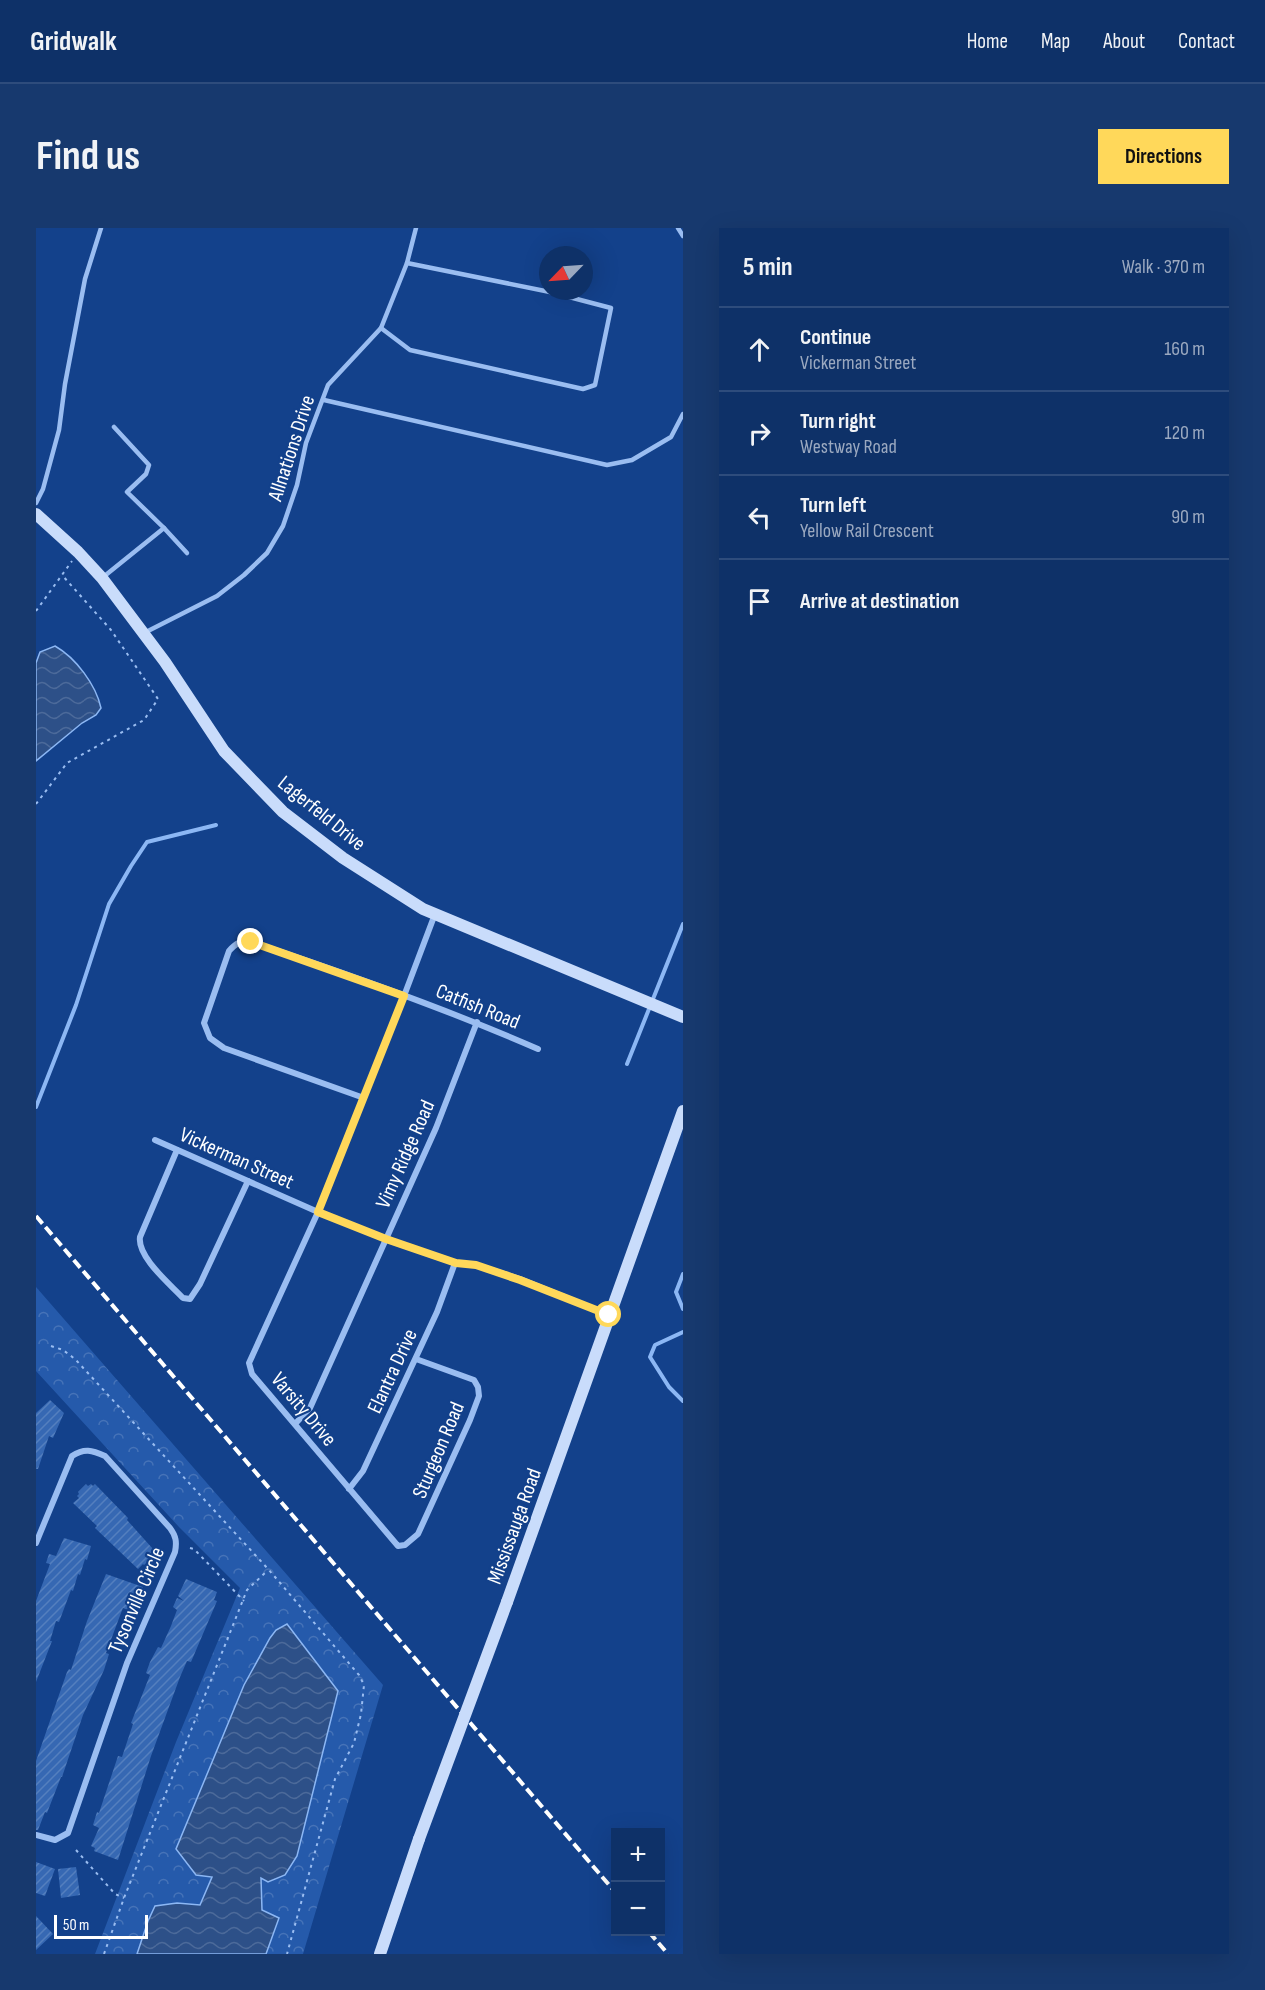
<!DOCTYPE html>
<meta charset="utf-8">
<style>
:root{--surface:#0e3168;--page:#17396e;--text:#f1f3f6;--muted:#9ba9c0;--line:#2e4c7c;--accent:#ffd85a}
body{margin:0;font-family:"Sofia Sans Condensed",sans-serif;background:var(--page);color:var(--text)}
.controls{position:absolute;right:18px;bottom:18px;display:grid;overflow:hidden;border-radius:0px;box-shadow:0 6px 24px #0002}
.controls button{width:54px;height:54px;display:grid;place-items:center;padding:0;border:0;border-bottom:2px solid var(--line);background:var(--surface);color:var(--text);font:30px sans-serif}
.compass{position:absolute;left:503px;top:18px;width:54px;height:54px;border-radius:50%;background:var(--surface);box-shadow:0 6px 24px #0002;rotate:245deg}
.scale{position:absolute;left:18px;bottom:15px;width:94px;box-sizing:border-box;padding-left:6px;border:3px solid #fff;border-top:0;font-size:16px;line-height:21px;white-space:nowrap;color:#fff;-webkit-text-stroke:4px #13418b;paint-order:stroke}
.stop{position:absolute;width:18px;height:18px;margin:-14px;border:4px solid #ffd85a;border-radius:50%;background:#fff}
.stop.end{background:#ffd85a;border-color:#fff;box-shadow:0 2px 6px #0008}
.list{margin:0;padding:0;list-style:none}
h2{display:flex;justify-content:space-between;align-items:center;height:78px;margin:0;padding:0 24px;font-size:26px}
h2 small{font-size:20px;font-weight:400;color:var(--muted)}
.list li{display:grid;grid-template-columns:39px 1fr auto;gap:18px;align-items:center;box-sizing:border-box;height:84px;padding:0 24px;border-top:2px solid var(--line)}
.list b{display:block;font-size:22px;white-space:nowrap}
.list p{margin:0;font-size:20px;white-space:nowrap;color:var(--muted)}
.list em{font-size:20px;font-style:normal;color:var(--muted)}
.icon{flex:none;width:33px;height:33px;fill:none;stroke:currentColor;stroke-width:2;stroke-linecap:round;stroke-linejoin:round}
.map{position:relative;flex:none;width:647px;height:1726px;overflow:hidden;border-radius:0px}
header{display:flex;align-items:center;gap:36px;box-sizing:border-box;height:84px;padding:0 30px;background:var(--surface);border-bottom:2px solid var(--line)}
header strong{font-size:28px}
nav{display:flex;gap:33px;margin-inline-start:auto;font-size:21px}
.intro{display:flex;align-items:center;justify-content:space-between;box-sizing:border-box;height:144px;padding:0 36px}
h1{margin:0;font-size:42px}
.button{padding:15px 27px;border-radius:0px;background:var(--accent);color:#111;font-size:21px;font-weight:700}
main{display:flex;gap:36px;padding:0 36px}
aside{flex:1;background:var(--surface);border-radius:0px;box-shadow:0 6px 24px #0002}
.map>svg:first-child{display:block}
.forest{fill:url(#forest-crowns)}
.water{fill:url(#water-waves);stroke:#8cb7f4;stroke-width:1.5}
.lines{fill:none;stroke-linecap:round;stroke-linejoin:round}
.stream{stroke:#8cb7f4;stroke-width:4}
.building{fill:url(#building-hatch)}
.path{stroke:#9abdf1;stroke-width:2;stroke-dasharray:3 4.5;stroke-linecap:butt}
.lane{stroke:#9abdf1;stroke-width:4.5}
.street{stroke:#9abdf1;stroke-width:6}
.secondary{stroke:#c9dcfb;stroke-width:12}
.rail{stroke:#fff;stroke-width:4;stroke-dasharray:10 4.5;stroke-linecap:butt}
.secondary-bridge{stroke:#c9dcfb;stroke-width:12}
.route{stroke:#ffd85a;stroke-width:8}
.labels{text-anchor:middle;stroke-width:4.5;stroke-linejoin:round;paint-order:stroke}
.street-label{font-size:21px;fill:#fff;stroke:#13418b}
</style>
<header>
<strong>Gridwalk</strong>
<nav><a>Home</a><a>Map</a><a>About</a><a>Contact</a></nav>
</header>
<div class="intro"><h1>Find us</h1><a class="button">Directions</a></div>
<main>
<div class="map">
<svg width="647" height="1726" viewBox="0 0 647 1726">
<defs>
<pattern id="forest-crowns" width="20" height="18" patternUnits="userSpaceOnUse" patternTransform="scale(1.5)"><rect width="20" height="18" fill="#255aab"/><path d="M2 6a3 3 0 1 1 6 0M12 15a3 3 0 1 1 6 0" fill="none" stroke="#4673b8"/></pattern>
<pattern id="water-waves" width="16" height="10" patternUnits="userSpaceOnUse" patternTransform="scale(1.5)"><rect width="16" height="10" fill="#2d5088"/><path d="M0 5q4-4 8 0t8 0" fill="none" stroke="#4c6a9a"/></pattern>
<pattern id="building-hatch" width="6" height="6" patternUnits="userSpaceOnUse" patternTransform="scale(1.5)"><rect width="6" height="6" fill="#3668b3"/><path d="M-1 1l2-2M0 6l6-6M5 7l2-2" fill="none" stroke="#547fbe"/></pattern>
</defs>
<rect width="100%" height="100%" fill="#13418b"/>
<!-- forest -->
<path class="forest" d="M0 1059 347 1457 267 1726H59L140 1514 204 1360 143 1299 0 1143Z"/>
<!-- water -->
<g class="water">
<path d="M19 418C40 430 60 457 65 480L60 487 46 495 0 533V435L4 424Z"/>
<path d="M251 1396 302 1463 261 1628 249 1647 232 1654 225 1650 226 1682 243 1690 230 1726H101L112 1693 119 1678 141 1675 164 1677 176 1649 160 1647 140 1621 208 1457 234 1410 240 1402Z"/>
</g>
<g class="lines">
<!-- stream -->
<g class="stream">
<path d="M591 836 647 696"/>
<path d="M0 879 40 777 73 676 95 638 111 614 180 597"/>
<path d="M647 1046 640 1064 647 1081"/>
<path d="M647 1104 619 1117 614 1129 633 1159 647 1173"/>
</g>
</g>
<!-- building -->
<g class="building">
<path d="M14 1172 28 1185 17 1210 13 1208 2 1241H0V1185Z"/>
<path d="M50 1256 52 1258 55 1256 57 1258 59 1256 92 1290 91 1292 117 1321 115 1323 118 1325 115 1328 116 1330 108 1337 107 1336 102 1341 59 1300 61 1298 37 1275 43 1270 41 1268 43 1266 42 1264Z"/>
<path d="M28 1310 55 1318 51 1332 49 1331 44 1347 42 1346 37 1363 35 1362 23 1394 20 1393 14 1413H16L0 1454V1373L14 1336 10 1335 13 1326 20 1328Z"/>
<path d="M70 1346 107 1359 106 1361H102L94 1383 87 1380 85 1385 70 1425 73 1426 68 1442 47 1487 26 1549H25L11 1585 9 1584 2 1602H0V1533L31 1444 33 1441 35 1442 51 1393Z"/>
<path d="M150 1351 181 1364 178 1372 181 1373 155 1434 151 1433 144 1449 115 1528 82 1632 58 1623 59 1620 55 1618 63 1600 57 1597 61 1584 63 1585 82 1528 86 1529 97 1496 95 1495 114 1447 110 1445 114 1434 122 1419 125 1420 135 1398 141 1382 137 1379 141 1370 148 1373 142 1368Z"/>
<path d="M0 1634 19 1641 9 1668 0 1665Z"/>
<path d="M40 1639 44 1667 25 1670 22 1641Z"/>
<path d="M0 1688 17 1706 0 1722Z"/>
</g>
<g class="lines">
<!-- path -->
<g class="path">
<path d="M0 383 36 333"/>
<path d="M0 576 31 535 108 492 122 471 75 402 26 347"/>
<path d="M15 1118 27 1122 39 1131 233 1342 323 1447 328 1457 325 1486 318 1515 299 1551 251 1726"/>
<path d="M154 1320 158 1321 208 1373"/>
<path d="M40 1622 79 1666 88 1670"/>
<path d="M68 1726 88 1670 211 1362 232 1342"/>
</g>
<!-- lane -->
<g class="lane">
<path d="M642 0 647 8"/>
<path d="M345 100 374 122 547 161 559 157 575 80 514 64 371 35"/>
<path d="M288 172 571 237 596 232 635 209 647 186"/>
<path d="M0 275 7 261 23 202 29 156 49 51 65 0"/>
<path d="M128 300 151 325"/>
<path d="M66 350 128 300 91 264 110 246 113 237 78 199"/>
<path d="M108 405 181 368 208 347 231 325 247 298 261 257 270 215 292 157 345 100 371 35 380 0"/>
</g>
<!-- street -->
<g class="street">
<path d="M328 870 188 820 174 810 168 795 193 723C200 715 204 713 215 714 312 746 408 780 502 821"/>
<path d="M119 912 282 984 349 1011 419 1035 440 1037 484 1051 573 1087"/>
<path d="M141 922 104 1009C101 1029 134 1056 147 1070L154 1071 164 1056 212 953"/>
<path d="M380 1131 438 1152 442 1159 443 1168 434 1192 382 1306 369 1317 362 1318 216 1146 213 1135 282 984 368 768 399 686"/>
<path d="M259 1196 274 1180 400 900 441 794"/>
<path d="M313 1261 327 1243 401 1084 419 1035"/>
<path d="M0 1315 36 1228C48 1220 56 1222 69 1228L134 1300C140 1308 141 1314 139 1324L91 1435 32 1605 19 1612 0 1607"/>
</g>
<!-- secondary -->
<g class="secondary">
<path d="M0 286 42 324 66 350 129 434 188 523 247 584 307 630 387 681 647 789"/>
<path d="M471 1374 647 883"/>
<path d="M344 1726 383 1611"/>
</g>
<!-- rail -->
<g class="rail">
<path d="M0 988 580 1665"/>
<path d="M613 1704 632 1726"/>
</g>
<!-- secondary-bridge -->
<path class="secondary-bridge" d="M383 1611 471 1374"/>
</g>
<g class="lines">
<!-- route -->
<path class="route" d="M215 714 368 768 282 984 350 1011 420 1035 440 1037 484 1052 573 1087"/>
</g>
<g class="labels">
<!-- street labels -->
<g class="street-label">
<text transform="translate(255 220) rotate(-72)" y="7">Allnations Drive</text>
<text transform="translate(286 585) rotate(39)" y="7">Lagerfeld Drive</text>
<text transform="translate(442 778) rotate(22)" y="7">Catfish Road</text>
<text transform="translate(369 926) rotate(-66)" y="7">Vimy Ridge Road</text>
<text transform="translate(201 930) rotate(24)" y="7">Vickerman Street</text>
<text transform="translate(356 1143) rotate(-65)" y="7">Elantra Drive</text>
<text transform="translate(268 1181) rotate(50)" y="7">Varsity Drive</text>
<text transform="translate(402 1222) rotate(-67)" y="7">Sturgeon Road</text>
<text transform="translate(478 1298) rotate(-70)" y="7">Mississauga Road</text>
<text transform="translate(100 1372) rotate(-67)" y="7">Tysonville Circle</text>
</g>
</g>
</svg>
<div class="controls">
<button>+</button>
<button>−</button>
</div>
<svg class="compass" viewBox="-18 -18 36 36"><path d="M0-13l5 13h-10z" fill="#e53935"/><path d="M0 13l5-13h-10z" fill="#9ba9c0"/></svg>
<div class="scale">50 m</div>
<div class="stop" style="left:573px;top:1087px"></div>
<div class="stop end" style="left:215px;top:714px"></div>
</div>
<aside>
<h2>5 min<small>Walk · 370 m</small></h2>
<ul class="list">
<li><svg class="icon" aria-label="ahead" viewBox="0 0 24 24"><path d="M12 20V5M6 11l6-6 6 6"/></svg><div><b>Continue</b><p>Vickerman Street</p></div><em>160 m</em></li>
<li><svg class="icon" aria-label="right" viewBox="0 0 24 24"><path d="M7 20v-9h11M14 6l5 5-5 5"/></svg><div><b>Turn right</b><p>Westway Road</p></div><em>120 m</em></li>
<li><svg class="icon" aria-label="left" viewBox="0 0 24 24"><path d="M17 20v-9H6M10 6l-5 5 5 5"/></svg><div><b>Turn left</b><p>Yellow Rail Crescent</p></div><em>90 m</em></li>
<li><svg class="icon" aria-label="arrive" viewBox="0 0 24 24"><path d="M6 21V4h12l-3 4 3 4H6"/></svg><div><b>Arrive at destination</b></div></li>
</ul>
</aside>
</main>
